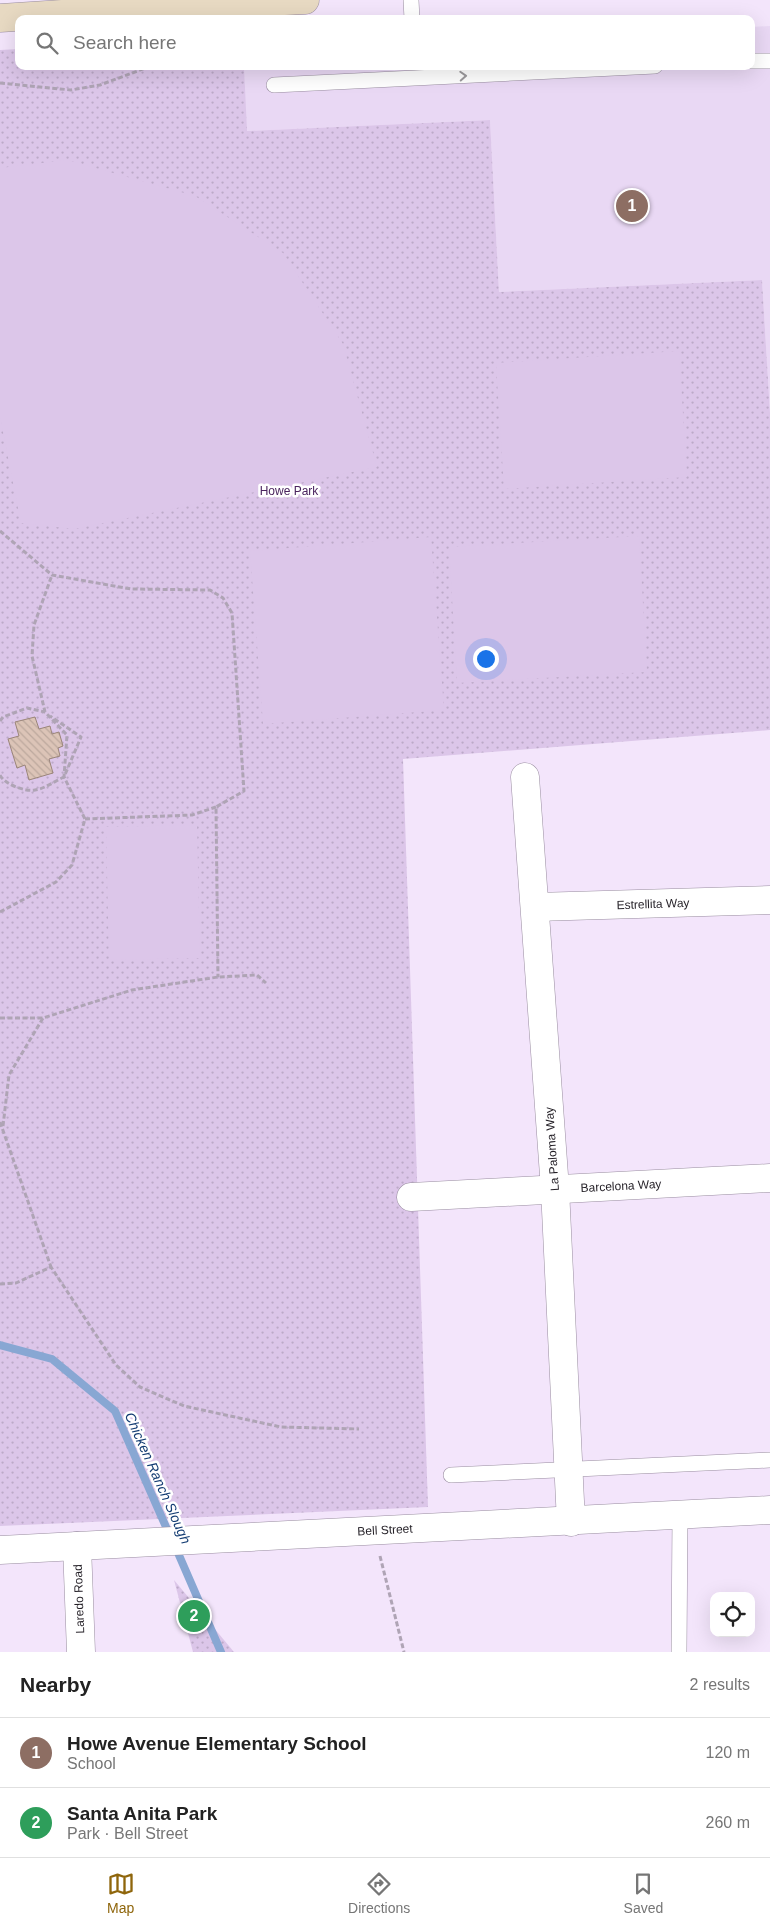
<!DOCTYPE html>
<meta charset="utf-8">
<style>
:root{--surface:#fff;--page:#f2f2f2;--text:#222;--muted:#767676;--line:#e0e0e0;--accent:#8f660c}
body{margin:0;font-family:Arial,sans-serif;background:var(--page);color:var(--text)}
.controls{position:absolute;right:15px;bottom:15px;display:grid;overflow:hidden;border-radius:10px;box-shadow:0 5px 20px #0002}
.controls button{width:45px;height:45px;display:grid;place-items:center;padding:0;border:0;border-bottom:1px solid var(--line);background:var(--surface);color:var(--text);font:25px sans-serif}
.you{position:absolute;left:485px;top:658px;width:18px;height:18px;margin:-12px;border:4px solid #fff;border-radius:50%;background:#1a73e8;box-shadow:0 0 0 8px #1a73e833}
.badge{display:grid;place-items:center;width:32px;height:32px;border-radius:50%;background:var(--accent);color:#fff;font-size:16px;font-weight:700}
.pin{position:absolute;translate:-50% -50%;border:2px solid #fff;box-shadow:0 1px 5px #0006}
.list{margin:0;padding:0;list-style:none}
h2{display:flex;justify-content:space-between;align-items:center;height:65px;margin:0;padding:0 20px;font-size:21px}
h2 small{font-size:16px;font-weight:400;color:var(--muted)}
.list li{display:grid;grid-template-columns:32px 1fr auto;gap:15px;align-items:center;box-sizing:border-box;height:70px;padding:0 20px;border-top:1px solid var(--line)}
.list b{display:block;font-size:19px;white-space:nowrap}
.list p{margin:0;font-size:16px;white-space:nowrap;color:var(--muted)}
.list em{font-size:16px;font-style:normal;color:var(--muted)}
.icon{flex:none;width:28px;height:28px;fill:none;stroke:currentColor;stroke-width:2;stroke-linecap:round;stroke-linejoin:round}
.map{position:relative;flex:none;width:770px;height:1652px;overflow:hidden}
.search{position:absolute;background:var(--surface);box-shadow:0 5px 20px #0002;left:15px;right:15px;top:15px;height:55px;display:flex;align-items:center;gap:12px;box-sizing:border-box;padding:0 18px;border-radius:10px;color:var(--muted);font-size:19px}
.sheet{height:205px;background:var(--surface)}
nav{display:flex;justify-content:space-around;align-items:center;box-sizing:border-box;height:70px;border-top:1px solid var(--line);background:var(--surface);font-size:14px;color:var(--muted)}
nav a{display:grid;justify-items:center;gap:2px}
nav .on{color:var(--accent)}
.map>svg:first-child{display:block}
.built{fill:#e9d8f4}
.grass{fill:url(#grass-dots)}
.pitch{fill:#dcc6e9}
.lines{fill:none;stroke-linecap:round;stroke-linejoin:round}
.stream{stroke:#88a7d3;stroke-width:8}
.building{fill:url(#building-back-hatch);stroke:#9a8579}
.service-casing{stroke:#998da0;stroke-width:16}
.minor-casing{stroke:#998da0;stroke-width:29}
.tertiary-casing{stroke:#998da0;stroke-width:29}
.secondary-casing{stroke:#998da0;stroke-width:29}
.path{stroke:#afa4b5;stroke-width:3;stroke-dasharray:5 2.5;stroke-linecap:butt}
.service{stroke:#fff;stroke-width:15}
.minor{stroke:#fff;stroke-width:28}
.tertiary{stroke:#fff;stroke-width:28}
.secondary{stroke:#e7d9c2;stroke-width:28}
.oneway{stroke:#9c9a9d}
.labels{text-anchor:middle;stroke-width:5;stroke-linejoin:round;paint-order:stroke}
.park-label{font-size:12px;fill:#4a245e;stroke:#fff}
.street-label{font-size:12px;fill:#231f26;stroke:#fff}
.water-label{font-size:14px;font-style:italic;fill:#143d73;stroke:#fff}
</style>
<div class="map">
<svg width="770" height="1652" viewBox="0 0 770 1652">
<defs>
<pattern id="grass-dots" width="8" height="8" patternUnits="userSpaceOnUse" patternTransform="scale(1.25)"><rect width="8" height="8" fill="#dcc6e9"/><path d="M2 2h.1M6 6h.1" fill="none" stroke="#bcaac8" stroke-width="1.8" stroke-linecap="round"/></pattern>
<pattern id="building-back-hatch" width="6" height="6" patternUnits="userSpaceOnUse" patternTransform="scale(1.25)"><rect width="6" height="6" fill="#dcc4b7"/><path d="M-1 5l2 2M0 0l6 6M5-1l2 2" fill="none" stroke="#bca89d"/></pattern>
</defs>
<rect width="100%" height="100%" fill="#f3e5fb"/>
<!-- built -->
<path class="built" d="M770 26V413L762 280 499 292 490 120 246 131 244 66H751V27Z"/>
<!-- grass -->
<g class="grass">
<path d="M19 49V66H244L247 131 490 120 499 292 762 280 770 413V730L403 759 428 1507 0 1526V50Z"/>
<path d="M174 1580 234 1652H193Z"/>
</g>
<!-- pitch -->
<g class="pitch">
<path d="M67 160 195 196 283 253 343 344 377 467 74 529 21 523 0 417V168Z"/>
<path d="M679 351 687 477 504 489 496 363Z"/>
<path d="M639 536 647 672 457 683 449 547Z"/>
<path d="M431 537 444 710 263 724 250 551Z"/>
<path d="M197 825 200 958 109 960 106 827Z"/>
</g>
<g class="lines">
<!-- stream -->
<g class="stream">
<path d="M0 1345 52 1359 115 1411 170 1536"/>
<path d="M175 1546 221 1652"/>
</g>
</g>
<!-- building -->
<path class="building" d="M35 717 39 729 50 726 52 734 59 732 63 746 58 748 60 756 49 759 53 773 29 780 25 765 17 768 8 739 19 736 15 722Z"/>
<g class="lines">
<defs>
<g id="service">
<path d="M411 0 412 19"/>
<path d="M751 61H770"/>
<path d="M274 85 655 66"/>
<path d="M451 1475 770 1460"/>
<path d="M679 1652 680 1515"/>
</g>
<g id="minor">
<path d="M525 777 555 1189 571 1522"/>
<path d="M536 907 770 900"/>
<path d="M411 1197 770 1178"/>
<path d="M77 1546 81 1652"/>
</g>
<path id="tertiary" d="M0 1550 770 1510"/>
<path id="secondary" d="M0 18 200 5 305 0"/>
</defs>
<!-- service casing -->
<use href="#service" class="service-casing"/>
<!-- minor casing -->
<use href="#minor" class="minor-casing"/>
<!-- tertiary casing -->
<use href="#tertiary" class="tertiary-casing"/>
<!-- secondary casing -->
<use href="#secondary" class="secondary-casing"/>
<!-- path -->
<g class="path">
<path d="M0 83 71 90 100 85 151 66"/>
<path d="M0 531 52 575 131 589 210 590 223 598 232 613 244 791 216 807 218 977"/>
<path d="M0 721 3 717 27 708 45 712"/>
<path d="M0 775C4 784 25 792 35 790 44 789 55 781 64 777L81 737 50 716"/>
<path d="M85 819 192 815 216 807"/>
<path d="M0 912 56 882 72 865 85 819 64 777 67 735 45 712 32 656 34 625 52 575"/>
<path d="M0 1018H43L132 990 218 977 257 975 266 983"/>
<path d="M0 1122 51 1267"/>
<path d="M3 1126 9 1075 43 1018"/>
<path d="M0 1284 16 1283 51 1267 116 1365 140 1387 184 1406 281 1427 359 1429"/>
<path d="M380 1556 404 1652"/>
</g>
<!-- service -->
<use href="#service" class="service"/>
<!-- minor -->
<use href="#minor" class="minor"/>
<!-- tertiary -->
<use href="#tertiary" class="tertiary"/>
<!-- secondary -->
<use href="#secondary" class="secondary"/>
</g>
<!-- one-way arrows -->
<defs><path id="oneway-chevron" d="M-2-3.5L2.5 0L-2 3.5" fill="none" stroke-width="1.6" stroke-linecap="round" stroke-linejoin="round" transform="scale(1.25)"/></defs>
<use class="oneway" href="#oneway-chevron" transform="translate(463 76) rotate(-3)"/>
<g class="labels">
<!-- park labels -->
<g class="park-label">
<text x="289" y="495">Howe Park</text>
</g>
<!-- street labels -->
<g class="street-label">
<text transform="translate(653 904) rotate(-2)" y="4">Estrellita Way</text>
<text transform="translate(552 1149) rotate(-94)" y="4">La Paloma Way</text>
<text transform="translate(621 1186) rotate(-3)" y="4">Barcelona Way</text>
<text transform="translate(385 1530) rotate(-3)" y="4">Bell Street</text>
<text transform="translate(79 1599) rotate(-92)" y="4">Laredo Road</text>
</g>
<!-- water labels -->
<g class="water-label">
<text transform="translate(158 1478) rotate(66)" y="5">Chicken Ranch Slough</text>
</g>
</g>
</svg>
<div class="controls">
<button><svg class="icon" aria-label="locate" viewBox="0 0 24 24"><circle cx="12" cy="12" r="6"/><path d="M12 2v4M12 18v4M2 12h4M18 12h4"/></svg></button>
</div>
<div class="you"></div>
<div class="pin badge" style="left:632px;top:206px;background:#8d6e63">1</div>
<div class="pin badge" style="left:194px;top:1616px;background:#2e9e5b">2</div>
<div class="search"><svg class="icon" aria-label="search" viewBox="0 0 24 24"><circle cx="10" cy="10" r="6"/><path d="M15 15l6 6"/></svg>Search here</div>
</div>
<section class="sheet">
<h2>Nearby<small>2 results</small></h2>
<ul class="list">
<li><span class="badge" style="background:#8d6e63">1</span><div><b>Howe Avenue Elementary School</b><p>School</p></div><em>120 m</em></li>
<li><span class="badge" style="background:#2e9e5b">2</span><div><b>Santa Anita Park</b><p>Park · Bell Street</p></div><em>260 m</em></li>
</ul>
</section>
<nav>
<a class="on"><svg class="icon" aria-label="map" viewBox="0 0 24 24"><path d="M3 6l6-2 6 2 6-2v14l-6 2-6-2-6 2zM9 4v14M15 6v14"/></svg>Map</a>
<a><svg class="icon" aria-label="directions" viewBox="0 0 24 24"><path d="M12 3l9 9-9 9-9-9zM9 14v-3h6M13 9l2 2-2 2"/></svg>Directions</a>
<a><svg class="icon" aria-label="saved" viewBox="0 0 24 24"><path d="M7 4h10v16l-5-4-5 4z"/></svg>Saved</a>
</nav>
